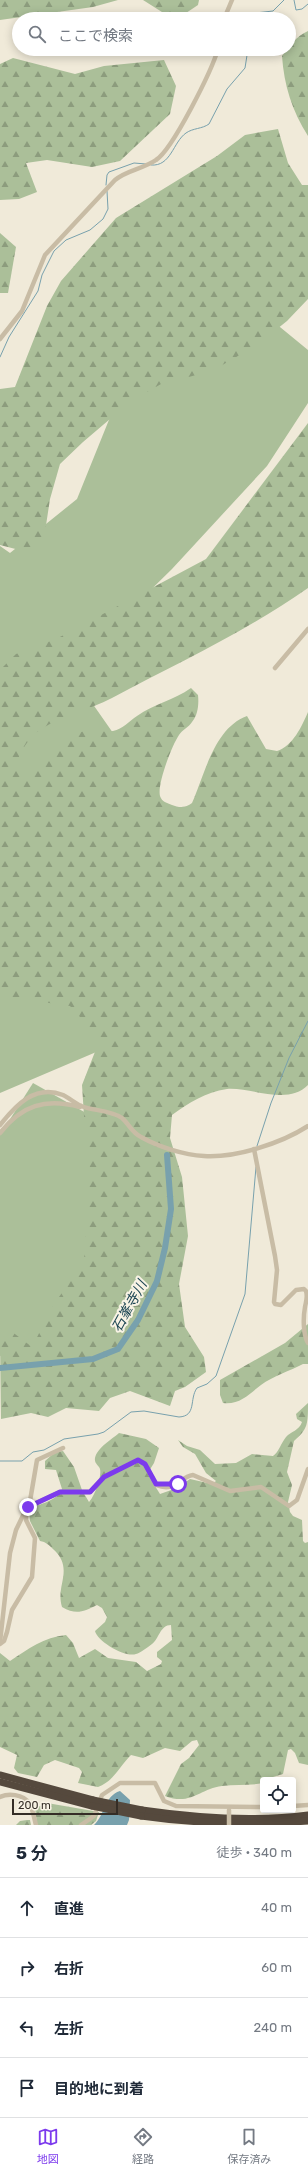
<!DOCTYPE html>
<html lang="ja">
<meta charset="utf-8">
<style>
:root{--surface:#fff;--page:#f2f2f3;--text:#1f2937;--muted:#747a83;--line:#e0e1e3;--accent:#7c3aed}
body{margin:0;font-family:Rubik,"Noto Sans JP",sans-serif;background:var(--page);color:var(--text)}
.controls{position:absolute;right:12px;bottom:12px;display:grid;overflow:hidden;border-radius:4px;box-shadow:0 2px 10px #0003}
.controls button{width:36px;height:36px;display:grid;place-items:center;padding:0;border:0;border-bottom:1px solid var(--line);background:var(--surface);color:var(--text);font:20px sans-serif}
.scale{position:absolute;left:12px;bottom:10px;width:106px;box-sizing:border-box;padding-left:4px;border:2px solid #342d26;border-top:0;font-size:11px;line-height:14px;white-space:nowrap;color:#342d26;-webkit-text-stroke:3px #f8f3e5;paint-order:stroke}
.stop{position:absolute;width:12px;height:12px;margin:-9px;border:3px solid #7c3aed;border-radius:50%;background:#fff}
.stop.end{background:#7c3aed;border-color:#fff;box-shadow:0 1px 4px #0008}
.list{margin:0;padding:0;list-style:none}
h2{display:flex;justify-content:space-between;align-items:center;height:52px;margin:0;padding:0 16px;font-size:17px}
h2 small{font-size:13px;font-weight:400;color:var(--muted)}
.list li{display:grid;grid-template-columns:26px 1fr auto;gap:12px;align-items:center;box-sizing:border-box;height:60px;padding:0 16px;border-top:1px solid var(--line)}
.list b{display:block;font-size:15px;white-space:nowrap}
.list em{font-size:13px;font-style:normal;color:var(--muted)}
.icon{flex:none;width:22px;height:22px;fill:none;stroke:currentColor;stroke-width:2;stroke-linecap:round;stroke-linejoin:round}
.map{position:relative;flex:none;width:308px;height:1825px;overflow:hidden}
.search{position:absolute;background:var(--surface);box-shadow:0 2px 10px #0003;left:12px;right:12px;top:12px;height:44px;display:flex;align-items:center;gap:10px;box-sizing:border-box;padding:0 14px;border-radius:22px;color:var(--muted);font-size:15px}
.sheet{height:292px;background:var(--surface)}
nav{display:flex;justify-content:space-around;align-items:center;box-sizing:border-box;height:56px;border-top:1px solid var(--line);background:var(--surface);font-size:11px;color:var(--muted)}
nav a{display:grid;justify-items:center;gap:2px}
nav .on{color:var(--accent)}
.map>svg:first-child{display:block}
.grass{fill:#abbf99}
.forest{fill:url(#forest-firs)}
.water{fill:#78a1ad}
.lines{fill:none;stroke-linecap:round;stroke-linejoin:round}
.stream{stroke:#78a1ad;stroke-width:1}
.river{stroke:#78a1ad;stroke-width:6}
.minor{stroke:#c8bca5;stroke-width:4.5}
.highway{stroke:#55493d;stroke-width:7}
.minor-bridge{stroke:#c8bca5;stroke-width:4.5}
.highway-bridge{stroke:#55493d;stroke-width:7}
.route{stroke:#7c3aed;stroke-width:5}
.labels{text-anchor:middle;stroke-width:4;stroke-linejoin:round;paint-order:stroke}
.water-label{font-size:14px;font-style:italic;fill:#1d4654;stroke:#f8f3e5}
</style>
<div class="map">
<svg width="308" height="1825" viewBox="0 0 308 1825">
<defs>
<pattern id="forest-firs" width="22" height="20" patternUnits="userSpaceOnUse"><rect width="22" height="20" fill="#abbf99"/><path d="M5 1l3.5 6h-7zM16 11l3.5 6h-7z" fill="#8c9c7d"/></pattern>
</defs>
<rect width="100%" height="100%" fill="#f0ead9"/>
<!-- grass -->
<g class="grass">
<path d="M258 309 308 350V403L267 466 172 569 69 670 127 753 108 1047 0 1093V546L10 553 77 499 119 395Z"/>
<path d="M33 1083 102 1122 89 1277 33 1352 0 1356V1135Z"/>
</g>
<!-- forest -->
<g class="forest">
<path d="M0 0H118L93 7 0 20Z"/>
<path d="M143 0H199L198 5 177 19H173Z"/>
<path d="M308 31V136C292 111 284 85 282 56 289 47 296 36 308 31Z"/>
<path d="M13 58 75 74 104 66 164 60 176 86 170 114 120 161 92 167 47 160 26 163 37 192 19 199 0 200V64Z"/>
<path d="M278 129 288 163 302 185H308V299L287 321 257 345 212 371 161 384 130 402 83 442 60 464 50 499 45 532 31 553 0 545V389L15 387 47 306 61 281 116 218 217 156 245 135Z"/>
<path d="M0 233 16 247 8 293H0Z"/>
<path d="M308 423V588C247 631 178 663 112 698 89 710 62 715 40 730 31 736 20 750 18 761L24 768C46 768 57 746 74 735 87 727 100 733 113 731 123 729 129 721 137 716 154 704 174 700 191 688L198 695C199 704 198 715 192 722 189 727 182 730 179 735 172 745 157 784 160 796 162 802 167 803 172 805 179 808 186 808 192 803 205 774 214 728 247 716L266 749 277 751C293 746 302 726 308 712V1085C288 1106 251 1087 227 1089 205 1092 189 1103 172 1115L170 1138 182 1177 188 1236 179 1284 185 1327 204 1357 206 1372 185 1387 175 1391 170 1406 130 1391 110 1398 99 1411 66 1408 48 1417 31 1413 1 1419 0 1337 11 1331 32 1347 54 1304 84 1262 90 1158 84 1116 82 1085 100 1039 70 1006 0 996V670L16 654 58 638 206 559Z"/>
<path d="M308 1324V1364H303C290 1371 273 1376 261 1385 249 1394 240 1405 223 1403L220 1395V1380L285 1343Z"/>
<path d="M308 1403C308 1424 308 1429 294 1441L287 1472 292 1485 288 1502 290 1512 293 1516 302 1520 303 1541 305 1543 308 1542V1765L299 1763 295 1753 291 1749 288 1750 283 1774 263 1780V1783C249 1786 236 1784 222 1786 199 1789 191 1806 165 1796L181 1764 189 1758 199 1745 197 1740 192 1741 180 1751 165 1748 143 1758 131 1755C119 1767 114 1781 98 1787L78 1783 82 1772 79 1768 55 1760 44 1765 37 1777 18 1773 14 1768 17 1755 0 1747V1653L10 1661C28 1649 44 1637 66 1635L73 1643 79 1658 95 1649 108 1658 136 1662 147 1671 161 1664 162 1661 157 1657V1652L172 1640 171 1625C160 1625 159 1639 152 1644 148 1647 140 1653 136 1654 125 1658 97 1641 95 1631L105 1622 107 1617 102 1608 97 1605C83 1612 76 1615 62 1607 55 1585 75 1569 53 1549 49 1545 46 1542 40 1541L30 1521 29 1507C41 1505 57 1500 62 1489L56 1470 45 1469V1461L55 1452 63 1451 74 1467 82 1490 89 1502C94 1497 102 1477 100 1469 99 1465 94 1464 95 1458 97 1448 112 1439 119 1433L146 1439 159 1448 154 1463 149 1471 150 1478 160 1494 177 1488 190 1479 212 1484 216 1481 206 1473 195 1454 183 1447 178 1440 187 1446 200 1450 215 1464 236 1463 252 1454 273 1456C279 1452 281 1443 286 1437 291 1431 299 1431 302 1422L297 1419 296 1414Z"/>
<path d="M47 1803 99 1812 96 1821 91 1825H37L35 1808Z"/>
<path d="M27 1820H30L31 1825H16L20 1821Z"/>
</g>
<!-- water -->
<path class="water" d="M120 1791 130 1800 129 1820 127 1825H94C105 1815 104 1796 120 1791Z"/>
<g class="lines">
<!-- stream -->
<g class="stream">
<path d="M294 0 296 10 302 9 308 4"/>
<path d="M251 19 255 13 273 11 284 0"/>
<path d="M151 165C171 167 173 142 186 133 193 128 202 129 209 124L227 89 245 68 248 49"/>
<path d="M106 185 107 175 109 172 134 163 146 164"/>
<path d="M0 357 9 337 38 291 42 275 54 251 66 240 90 230 103 219 108 209 107 191"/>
<path d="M257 1146 271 1103 289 1058 308 1021"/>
<path d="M0 1461H22L33 1452 44 1450 64 1439 98 1434 104 1432 131 1412 144 1411 179 1417C197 1416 189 1399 197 1388L207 1384 216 1376 245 1294 256 1167"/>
</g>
<!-- river -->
<path class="river" d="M0 1368 93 1359 118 1349 138 1320 157 1281 165 1248 171 1209 167 1155"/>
<!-- minor -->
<g class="minor">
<path d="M224 19 232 0"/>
<path d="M0 339 22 311 45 255 115 180C127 170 143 169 156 160 173 149 212 70 218 49"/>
<path d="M275 668 308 629"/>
<path d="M0 1125C16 1105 35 1084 63 1095 69 1098 75 1103 81 1106 93 1111 111 1110 122 1118 129 1124 132 1133 141 1137 159 1147 184 1155 204 1156 236 1158 282 1143 308 1126"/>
<path d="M0 1133C22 1105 45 1098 80 1107L81 1106"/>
<path d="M254 1149 275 1256 277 1270 274 1302 275 1304 281 1305 296 1290 304 1289 306 1291C308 1297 306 1301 305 1307 303 1318 303 1334 308 1343"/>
<path d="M28 1507 60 1492H90L104 1477 138 1460 145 1464 156 1485C176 1493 179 1477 193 1475L230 1491 261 1487 289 1506 297 1500 308 1469"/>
<path d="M0 1642 10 1553 16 1530 30 1501 37 1460 63 1448"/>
<path d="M0 1644 4 1641 7 1632 12 1610 32 1577 35 1538 26 1520V1512"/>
<path d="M0 1797C8 1793 23 1794 29 1803 33 1809 34 1818 36 1825"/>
<path d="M293 1806 308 1805"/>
<path d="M81 1825 94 1816 102 1795 120 1783H155L164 1801 176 1806 263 1807"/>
</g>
<!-- highway -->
<g class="highway">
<path d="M0 1775 93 1800"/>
<path d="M0 1782 92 1806"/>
<path d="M142 1810C197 1818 253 1822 308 1815"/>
<path d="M141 1816C197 1824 252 1825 308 1821"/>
</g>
<!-- minor-bridge -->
<path class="minor-bridge" d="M229 1825V1810"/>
<!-- highway-bridge -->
<g class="highway-bridge">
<path d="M93 1800 142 1810"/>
<path d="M92 1806 141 1816"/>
</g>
</g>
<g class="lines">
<!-- route -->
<path class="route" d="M28 1507 60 1492H90L104 1477 138 1460 145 1464 156 1484H178"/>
</g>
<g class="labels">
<!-- water labels -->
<g class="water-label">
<text transform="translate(129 1306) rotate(-61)" y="5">石峯寺川</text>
</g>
</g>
</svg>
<div class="controls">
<button><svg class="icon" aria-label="locate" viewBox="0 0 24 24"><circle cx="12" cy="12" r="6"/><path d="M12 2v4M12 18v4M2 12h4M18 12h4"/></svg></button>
</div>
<div class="scale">200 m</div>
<div class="stop" style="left:178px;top:1484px"></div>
<div class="stop end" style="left:28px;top:1507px"></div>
<div class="search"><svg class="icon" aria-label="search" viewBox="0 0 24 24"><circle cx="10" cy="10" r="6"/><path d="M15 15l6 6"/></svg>ここで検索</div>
</div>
<section class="sheet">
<h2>5 分<small>徒歩 · 340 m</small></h2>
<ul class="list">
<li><svg class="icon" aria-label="ahead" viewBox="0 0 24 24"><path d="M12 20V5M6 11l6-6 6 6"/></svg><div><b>直進</b></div><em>40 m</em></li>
<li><svg class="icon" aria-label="right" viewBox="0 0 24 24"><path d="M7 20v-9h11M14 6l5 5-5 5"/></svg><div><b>右折</b></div><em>60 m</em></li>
<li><svg class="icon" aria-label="left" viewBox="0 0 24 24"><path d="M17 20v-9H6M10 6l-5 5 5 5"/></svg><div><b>左折</b></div><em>240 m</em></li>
<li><svg class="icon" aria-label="arrive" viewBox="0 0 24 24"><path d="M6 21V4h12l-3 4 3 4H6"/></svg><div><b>目的地に到着</b></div></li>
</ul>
</section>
<nav>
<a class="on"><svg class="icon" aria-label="map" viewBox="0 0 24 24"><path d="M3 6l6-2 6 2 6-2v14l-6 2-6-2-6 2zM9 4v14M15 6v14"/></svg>地図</a>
<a><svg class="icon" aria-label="directions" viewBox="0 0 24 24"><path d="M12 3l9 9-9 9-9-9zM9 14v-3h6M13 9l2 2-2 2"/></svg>経路</a>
<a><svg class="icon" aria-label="saved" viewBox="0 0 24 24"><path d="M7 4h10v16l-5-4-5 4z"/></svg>保存済み</a>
</nav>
